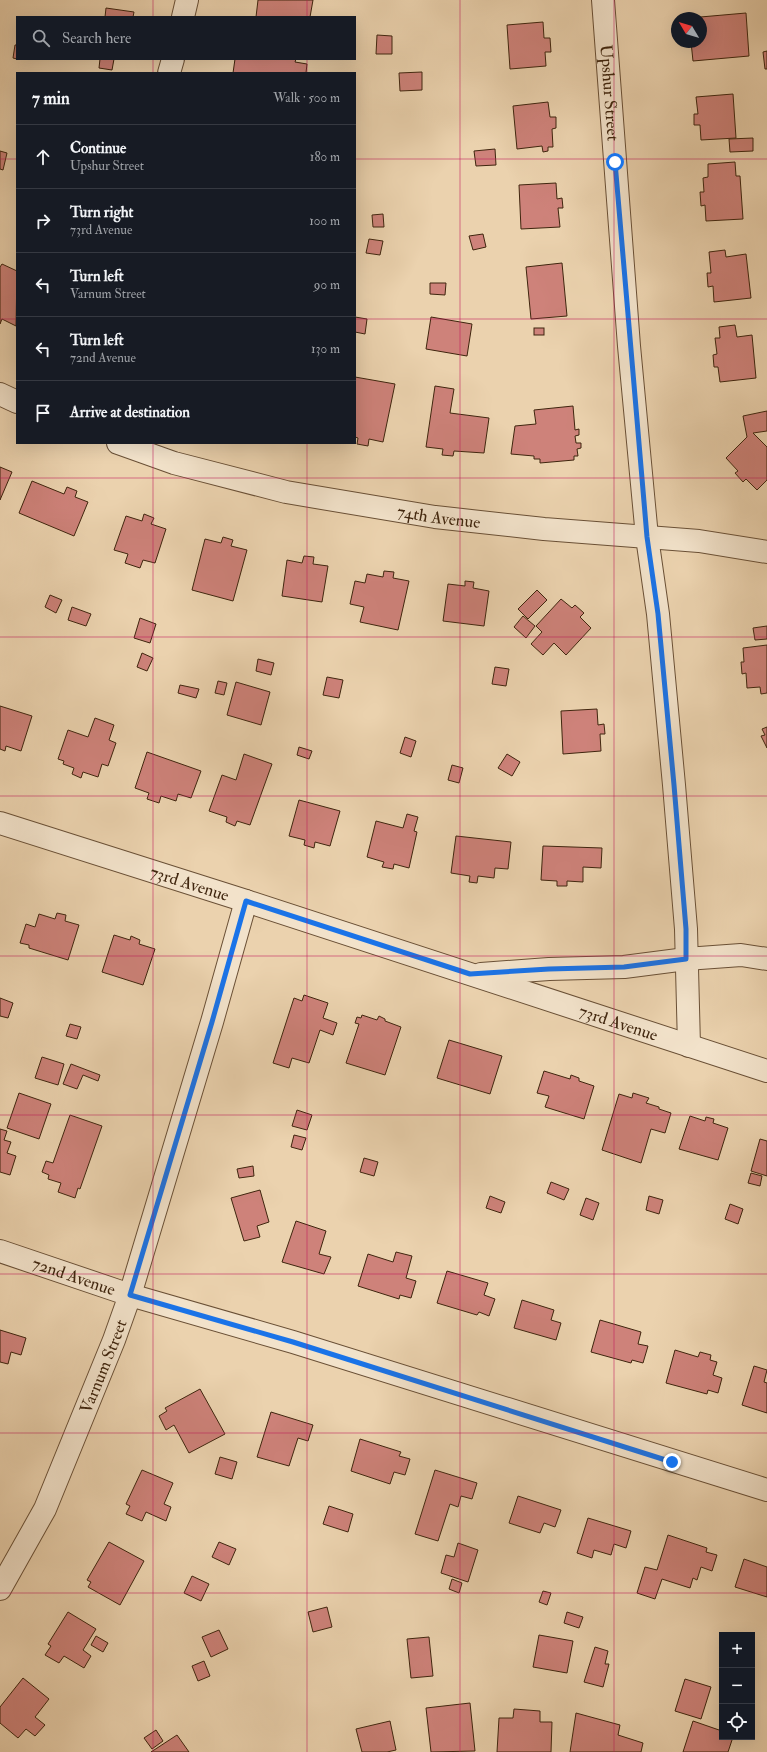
<!DOCTYPE html>
<meta charset="utf-8">
<style>
:root{--surface:#171b24;--page:#242831;--text:#f1f3f6;--muted:#9ea1a6;--line:#363941}
body{margin:0;font-family:"IM FELL Double Pica",serif;background:var(--page);color:var(--text)}
.controls{position:absolute;right:12px;bottom:12px;display:grid;overflow:hidden;border-radius:0px;box-shadow:0 4px 16px #0002}
.controls button{width:36px;height:36px;display:grid;place-items:center;padding:0;border:0;border-bottom:1px solid var(--line);background:var(--surface);color:var(--text);font:20px sans-serif}
.compass{position:absolute;left:671px;top:12px;width:36px;height:36px;border-radius:50%;background:var(--surface);box-shadow:0 4px 16px #0002;rotate:308deg}
.stop{position:absolute;width:12px;height:12px;margin:-9px;border:3px solid #1a73e8;border-radius:50%;background:#fff}
.stop.end{background:#1a73e8;border-color:#fff;box-shadow:0 1px 4px #0008}
.list{margin:0;padding:0;list-style:none}
h2{display:flex;justify-content:space-between;align-items:center;height:52px;margin:0;padding:0 16px;font-size:17px}
h2 small{font-size:13px;font-weight:400;color:var(--muted)}
.list li{display:grid;grid-template-columns:26px 1fr auto;gap:12px;align-items:center;box-sizing:border-box;height:64px;padding:0 16px;border-top:1px solid var(--line)}
.list b{display:block;font-size:15px;white-space:nowrap}
.list p{margin:0;font-size:13px;white-space:nowrap;color:var(--muted)}
.list em{font-size:13px;font-style:normal;color:var(--muted)}
.icon{flex:none;width:22px;height:22px;fill:none;stroke:currentColor;stroke-width:2;stroke-linecap:round;stroke-linejoin:round}
.map{position:relative;flex:none;width:767px;height:1752px;overflow:hidden}
.search{position:absolute;background:var(--surface);box-shadow:0 4px 16px #0002;left:16px;top:16px;width:340px;height:44px;display:flex;align-items:center;gap:10px;box-sizing:border-box;padding:0 14px;border-radius:0px;color:var(--muted);font-size:15px}
.panel{position:absolute;background:var(--surface);box-shadow:0 4px 16px #0002;left:16px;top:72px;width:340px;height:372px;border-radius:0px}
.map>svg:first-child{display:block}
.building{fill:#ce827a;stroke:#3f250e}
.lines{fill:none;stroke-linecap:round;stroke-linejoin:round}
.minor-casing{stroke:#6a5036;stroke-width:24}
.minor{stroke:#f2e2ca;stroke-width:22}
.route{stroke:#1a73e8;stroke-width:5}
.grid{fill:none;stroke:#c2185b;stroke-width:1;stroke-opacity:0.55}
.labels{text-anchor:middle;stroke-width:4;stroke-linejoin:round;paint-order:stroke}
.street-label{font-size:17px;fill:#3f250e;stroke:#f2e2ca}
</style>
<div class="map">
<svg width="767" height="1752" viewBox="0 0 767 1752">
<rect width="100%" height="100%" fill="#ebd2ae"/>
<filter id="stains"><feTurbulence type="fractalNoise" baseFrequency=".005" numOctaves="4"/><feColorMatrix values="0 0 0 0 .2 0 0 0 0 .09 0 0 0 0 .02 0 0 0 .5 -.17"/></filter>
<radialGradient id="worn" r=".72"><stop offset=".6" stop-color="#630" stop-opacity="0"/><stop offset="1" stop-color="#630" stop-opacity=".3"/></radialGradient>
<!-- building -->
<g class="building">
<path d="M258 0H313L310 17H256Z"/>
<path d="M106 8 134 12 133 17H105Z"/>
<path d="M746 13 749 56 693 61 691 42H701V18H689Z"/>
<path d="M543 22 544 38H550L551 52H545L546 66 510 69 507 25Z"/>
<path d="M377 35 392 36V54H376Z"/>
<path d="M15 45H17V59L13 58Z"/>
<path d="M767 51V69H765L763 52Z"/>
<path d="M96 59H114L112 70 99 68 100 59Z"/>
<path d="M235 59H296L295 62 307 64 306 73H233Z"/>
<path d="M422 72V90L400 91 399 73Z"/>
<path d="M733 94 736 138 701 140 700 125H694V114H698L696 97Z"/>
<path d="M548 102 550 117H556V128L552 129 553 147H548V151L543 152 542 146 517 149 513 106Z"/>
<path d="M753 138V151L730 152 729 139Z"/>
<path d="M495 149 496 165 476 166 474 151Z"/>
<path d="M0 151 7 153 3 170 0 169Z"/>
<path d="M735 162 736 176H740L743 219 706 221 705 205 701 206 700 192H704L703 178 708 177V164Z"/>
<path d="M556 183 557 199 562 198 563 208H558L560 227 521 229 519 185Z"/>
<path d="M383 214 384 227H373L372 215Z"/>
<path d="M483 234 486 247 473 250 469 236Z"/>
<path d="M369 239 383 241 380 255 366 253Z"/>
<path d="M725 250 726 257 746 254 751 298 714 302 713 286 708 287 707 273H711L709 252Z"/>
<path d="M562 263 567 316 531 319 526 267Z"/>
<path d="M2 264 17 271 16 326 2 319 0 324V267Z"/>
<path d="M430 283H446L445 295 430 294Z"/>
<path d="M355 317 367 319 365 334 355 332Z"/>
<path d="M431 317 472 324 467 356 426 349Z"/>
<path d="M735 325 737 337 752 335 756 378 720 382 718 367H714L713 355 717 354 715 338H720L719 327Z"/>
<rect x="534" y="328" width="10" height="7"/>
<path d="M355 377 395 384 383 442 369 439 368 446 357 444 358 438 355 437Z"/>
<path d="M435 386 454 389 450 413 489 418 484 453 454 451 453 456 442 455 443 449 426 447Z"/>
<path d="M573 406 575 430 579 429V435L575 436 576 443H581V448L577 449 578 456H574V460L540 463V459H534V456L511 454 515 426 536 424 534 410Z"/>
<path d="M767 411V431L753 433 767 447V480L757 490 746 479 743 482 735 473 738 471 726 458 747 437 743 416Z"/>
<path d="M0 467 12 472 0 500Z"/>
<path d="M32 481 64 494 67 487 77 491 75 497 88 502 74 536 19 513Z"/>
<path d="M144 514 154 518 151 524 166 529 155 563 143 560 140 568 125 563 128 554 114 550 126 516 142 521Z"/>
<path d="M223 537 233 540 231 546 247 550 233 601 192 590 205 539 221 543Z"/>
<path d="M304 556 314 557 313 564 328 566 322 602 282 596 287 560 302 563Z"/>
<path d="M384 571 394 572 393 578 409 581 398 630 360 622 364 607 350 604 355 581 365 583 367 574 383 577Z"/>
<path d="M465 581 474 582 473 588 489 591 484 626 443 621 448 584 465 586Z"/>
<path d="M537 590 547 600 528 619 518 609Z"/>
<path d="M50 595 62 600 56 613 45 607Z"/>
<path d="M561 599 572 608 575 605 584 613 580 617 591 628 566 655 554 643 543 655 531 644 542 632 536 626Z"/>
<path d="M72 607 91 614 86 626 68 620Z"/>
<path d="M523 616 535 626 526 638 514 627Z"/>
<path d="M140 618 156 624 150 643 134 638Z"/>
<path d="M767 626V639L755 640 753 628Z"/>
<path d="M767 645V693L761 694 760 687 747 688 746 673 742 674 741 662H744L743 648Z"/>
<path d="M142 653 153 658 147 671 137 667Z"/>
<path d="M258 659 274 663 271 675 256 671Z"/>
<path d="M495 667 509 669 506 686 492 684Z"/>
<path d="M327 677 343 680 339 698 323 695Z"/>
<path d="M218 681 227 683 224 695 215 693Z"/>
<path d="M236 682 270 692 261 725 227 715Z"/>
<path d="M180 685 199 689 196 698 178 693Z"/>
<path d="M0 706 32 716 21 751 6 746 5 751 0 749Z"/>
<path d="M597 709 598 725 604 724 605 734H600L601 751 563 754 561 711Z"/>
<path d="M95 718 114 725 109 740 116 743 108 766 102 764 98 777 83 772 81 778 72 774 74 768 63 764 64 761 58 759 68 730 88 737Z"/>
<path d="M767 727V748L761 736 765 735 762 729Z"/>
<path d="M405 737 416 741 411 757 400 753Z"/>
<path d="M299 747 312 751 309 759 297 755Z"/>
<path d="M147 752 201 771 191 798 178 794 176 801 161 796 159 803 147 799 149 793 135 788Z"/>
<path d="M244 754 272 764 250 825 237 821 235 826 226 822 227 817 209 811 222 775 236 780Z"/>
<path d="M507 754 520 762 512 776 498 768Z"/>
<path d="M452 765 463 768 459 783 448 780Z"/>
<path d="M299 800 340 811 330 846 315 842 314 848 304 845 305 840 289 836Z"/>
<path d="M407 814 418 817 414 831 417 832 409 868 394 864 393 869 382 867 384 862 367 857 376 821 403 828Z"/>
<path d="M456 836 511 842 508 869 495 868 494 878 478 876 477 883 469 882 470 876 451 873Z"/>
<path d="M543 846 602 848 601 868 583 867V882L567 881V886H557V881L541 880Z"/>
<path d="M57 913 66 915 65 921 79 925 68 960 29 948V945L20 943 26 924 35 927 39 914 55 919Z"/>
<path d="M114 935 130 940 131 936 140 940 139 944 155 949 143 985 102 972Z"/>
<path d="M304 995 328 1003 323 1018 337 1023 333 1035 320 1030 309 1063 292 1058 289 1068 273 1063 294 998 302 1001Z"/>
<path d="M0 998 13 1003 8 1018 0 1016Z"/>
<path d="M362 1015 377 1020 379 1016 385 1019V1021L401 1027 385 1075 346 1063 359 1024 355 1023 357 1017 361 1018Z"/>
<path d="M70 1024 81 1027 77 1039 66 1036Z"/>
<path d="M449 1040 502 1056 490 1094 437 1078Z"/>
<path d="M42 1057 64 1064 58 1085 35 1078Z"/>
<path d="M71 1064 100 1075 98 1081 83 1075 77 1089 63 1084Z"/>
<path d="M544 1071 570 1079 571 1075 579 1078V1081L594 1086 584 1119 545 1107 549 1096 537 1093Z"/>
<path d="M19 1093 51 1104 39 1139 7 1128Z"/>
<path d="M633 1093 649 1098 646 1103 659 1107V1109L671 1113 665 1133 651 1129 641 1163 602 1150 619 1094 632 1098Z"/>
<path d="M297 1110 312 1115 307 1130 292 1126Z"/>
<path d="M70 1115 102 1126 80 1189 78 1188 75 1198 58 1192 61 1183 48 1179 49 1175 42 1172 46 1161 53 1163Z"/>
<path d="M690 1116 705 1121 706 1117 714 1119 713 1123 728 1128 718 1160 679 1149Z"/>
<path d="M0 1129 7 1131 4 1140 11 1142 7 1153 16 1156 10 1175 0 1172Z"/>
<path d="M294 1135 306 1138 302 1150 291 1147Z"/>
<path d="M760 1139 767 1141V1176L751 1171Z"/>
<path d="M364 1158 378 1162 374 1176 360 1172Z"/>
<path d="M253 1166 254 1176 239 1178 237 1169Z"/>
<path d="M751 1173 762 1176 760 1186 748 1183Z"/>
<path d="M551 1182 569 1189 564 1200 547 1193Z"/>
<path d="M260 1190 269 1222 257 1226 260 1237 244 1241 231 1198Z"/>
<path d="M490 1196 505 1202 501 1213 486 1208Z"/>
<path d="M649 1196 663 1200 659 1214 646 1210Z"/>
<path d="M586 1198 599 1203 593 1220 580 1215Z"/>
<path d="M730 1204 743 1209 738 1224 725 1219Z"/>
<path d="M296 1221 326 1231 319 1254 331 1257 324 1274 282 1262Z"/>
<path d="M396 1252 412 1256 406 1278 416 1281 411 1298 400 1295 399 1299 358 1286 368 1254 393 1262Z"/>
<path d="M447 1271 488 1283 484 1295 495 1299 489 1316 479 1312 477 1315 437 1303Z"/>
<path d="M522 1300 554 1310 551 1320 561 1323 556 1340 514 1328Z"/>
<path d="M600 1320 641 1332 638 1344 648 1346 643 1363 632 1360 631 1363 591 1352Z"/>
<path d="M0 1330 26 1338 21 1355 11 1352 8 1364 0 1362Z"/>
<path d="M675 1350 698 1357 700 1352 711 1355 710 1360 717 1362 713 1375 722 1378 718 1393 708 1390 707 1394 666 1383Z"/>
<path d="M754 1366 767 1370 764 1382 767 1383V1413L742 1405Z"/>
<path d="M200 1389 225 1434 189 1453 174 1425 166 1430 159 1416 167 1411 165 1408Z"/>
<path d="M271 1412 313 1425 308 1441 298 1438 289 1466 257 1457Z"/>
<path d="M360 1439 401 1452 399 1456 410 1459 405 1475 394 1472 390 1484 351 1471Z"/>
<path d="M220 1457 237 1462 232 1479 215 1474Z"/>
<path d="M142 1470 173 1483 164 1504 171 1507 166 1521 146 1512 142 1521 126 1514 130 1506 126 1504Z"/>
<path d="M435 1470 477 1483 472 1499 461 1496 458 1507 450 1504 438 1541 415 1534Z"/>
<path d="M518 1496 561 1510 555 1527 544 1523 540 1533 509 1523Z"/>
<path d="M329 1506 353 1514 348 1532 323 1524Z"/>
<path d="M588 1518 631 1531 626 1548 614 1544 611 1555 594 1550 592 1558 577 1553Z"/>
<path d="M668 1535 707 1548 706 1552 717 1555 712 1571 701 1567 697 1580 693 1578 690 1588 662 1579 655 1599 637 1593 645 1567 657 1570Z"/>
<path d="M109 1542 144 1561 120 1605 88 1587 91 1582 87 1580Z"/>
<path d="M219 1542 236 1549 229 1565 212 1557Z"/>
<path d="M458 1543 478 1550 468 1582 441 1573 446 1555 454 1557Z"/>
<path d="M744 1559 767 1567V1597L735 1587Z"/>
<path d="M192 1576 209 1584 201 1601 184 1593Z"/>
<path d="M452 1579 462 1583 459 1593 449 1589Z"/>
<path d="M543 1591 551 1593 547 1605 539 1602Z"/>
<path d="M327 1607 332 1627 313 1632 308 1612Z"/>
<path d="M68 1612 96 1629 83 1650 91 1656 84 1668 64 1656 59 1663 45 1655 51 1646 48 1644Z"/>
<path d="M567 1612 583 1617 579 1628 564 1623Z"/>
<path d="M219 1630 228 1649 211 1657 202 1637Z"/>
<path d="M539 1635 573 1641 567 1673 533 1667Z"/>
<path d="M96 1636 108 1643 103 1652 91 1645Z"/>
<path d="M429 1637 433 1676 411 1678 407 1639Z"/>
<path d="M595 1647 608 1651 605 1664H609L603 1687 584 1682Z"/>
<path d="M204 1661 210 1676 198 1681 192 1666Z"/>
<path d="M23 1678 49 1699 35 1717 45 1725 35 1736 26 1729 18 1738 0 1723V1707Z"/>
<path d="M685 1679 711 1687 701 1719 675 1711Z"/>
<path d="M470 1703 475 1751 431 1752 426 1708Z"/>
<path d="M514 1709 540 1711V1722H552L551 1752H497L499 1718H513Z"/>
<path d="M576 1713 620 1725 618 1735 643 1743 641 1752H570Z"/>
<path d="M390 1721 396 1750 387 1752H362L356 1729Z"/>
<path d="M693 1721 722 1731V1737H733L728 1752H683Z"/>
<path d="M156 1730 163 1741 152 1749 144 1738Z"/>
<path d="M177 1735 189 1752H151Z"/>
</g>
<g class="lines">
<defs>
<g id="minor">
<path id="s1" d="M603 0 629 346 647 537 658 614 674 785 686 929 689 1046"/>
<path d="M183 17 187 0"/>
<path d="M169 73 173 59"/>
<path d="M0 394 17 402"/>
<path id="s2" d="M118 443 174 463 286 492 435 517 544 529 699 541 767 552"/>
<path id="s3" d="M0 823 246 901 767 1071"/>
<path d="M481 974 549 969 624 967 686 959 741 955 767 959"/>
<path id="s4" d="M0 1251 130 1295 293 1342 767 1490"/>
<path id="s5" d="M0 1589 45 1509 114 1340 130 1295 212 1022 246 901"/>
</g>
</defs>
<!-- minor casing -->
<use href="#minor" class="minor-casing"/>
<!-- minor -->
<use href="#minor" class="minor"/>
</g>
<g class="lines">
<!-- route -->
<path class="route" d="M615 162 647 537 658 614 674 785 686 929V959L624 967 549 969 470 974 246 901 212 1022 130 1295 293 1342 672 1462"/>
</g>
<!-- grid -->
<path class="grid" d="M153 0V17M307 0V17M460 0V1752M614 0V1752M153 59V73M307 59V73M0 159H17M355 159H767M0 319H17M355 319H767M153 443V1752M307 443V1752M0 478H767M0 637H767M0 796H767M0 956H767M0 1115H767M0 1274H767M0 1433H767M0 1593H767"/>
<g class="labels">
<!-- street labels -->
<g class="street-label">
<text dy="6" stroke="none"><textPath href="#s1" startOffset="93">Upshur Street</textPath></text>
<text dy="6" stroke="none"><textPath href="#s2" startOffset="330">74th Avenue</textPath></text>
<text dy="6" stroke="none"><textPath href="#s3" startOffset="199">73rd Avenue</textPath></text>
<text dy="6" stroke="none"><textPath href="#s3" startOffset="650">73rd Avenue</textPath></text>
<text dy="6" stroke="none"><textPath href="#s4" startOffset="78">72nd Avenue</textPath></text>
<text dy="6" stroke="none"><textPath href="#s5" startOffset="246">Varnum Street</textPath></text>
</g>
</g>
<rect width="100%" height="100%" filter="url(#stains)"/>
<rect width="100%" height="100%" fill="url(#worn)"/>
</svg>
<div class="controls">
<button>+</button>
<button>−</button>
<button><svg class="icon" aria-label="locate" viewBox="0 0 24 24"><circle cx="12" cy="12" r="6"/><path d="M12 2v4M12 18v4M2 12h4M18 12h4"/></svg></button>
</div>
<svg class="compass" viewBox="-18 -18 36 36"><path d="M0-13l5 13h-10z" fill="#e53935"/><path d="M0 13l5-13h-10z" fill="#9ea1a6"/></svg>
<div class="stop" style="left:615px;top:162px"></div>
<div class="stop end" style="left:672px;top:1462px"></div>
<div class="search"><svg class="icon" aria-label="search" viewBox="0 0 24 24"><circle cx="10" cy="10" r="6"/><path d="M15 15l6 6"/></svg>Search here</div>
<section class="panel">
<h2>7 min<small>Walk · 500 m</small></h2>
<ul class="list">
<li><svg class="icon" aria-label="ahead" viewBox="0 0 24 24"><path d="M12 20V5M6 11l6-6 6 6"/></svg><div><b>Continue</b><p>Upshur Street</p></div><em>180 m</em></li>
<li><svg class="icon" aria-label="right" viewBox="0 0 24 24"><path d="M7 20v-9h11M14 6l5 5-5 5"/></svg><div><b>Turn right</b><p>73rd Avenue</p></div><em>100 m</em></li>
<li><svg class="icon" aria-label="left" viewBox="0 0 24 24"><path d="M17 20v-9H6M10 6l-5 5 5 5"/></svg><div><b>Turn left</b><p>Varnum Street</p></div><em>90 m</em></li>
<li><svg class="icon" aria-label="left" viewBox="0 0 24 24"><path d="M17 20v-9H6M10 6l-5 5 5 5"/></svg><div><b>Turn left</b><p>72nd Avenue</p></div><em>130 m</em></li>
<li><svg class="icon" aria-label="arrive" viewBox="0 0 24 24"><path d="M6 21V4h12l-3 4 3 4H6"/></svg><div><b>Arrive at destination</b></div></li>
</ul>
</section>
</div>
